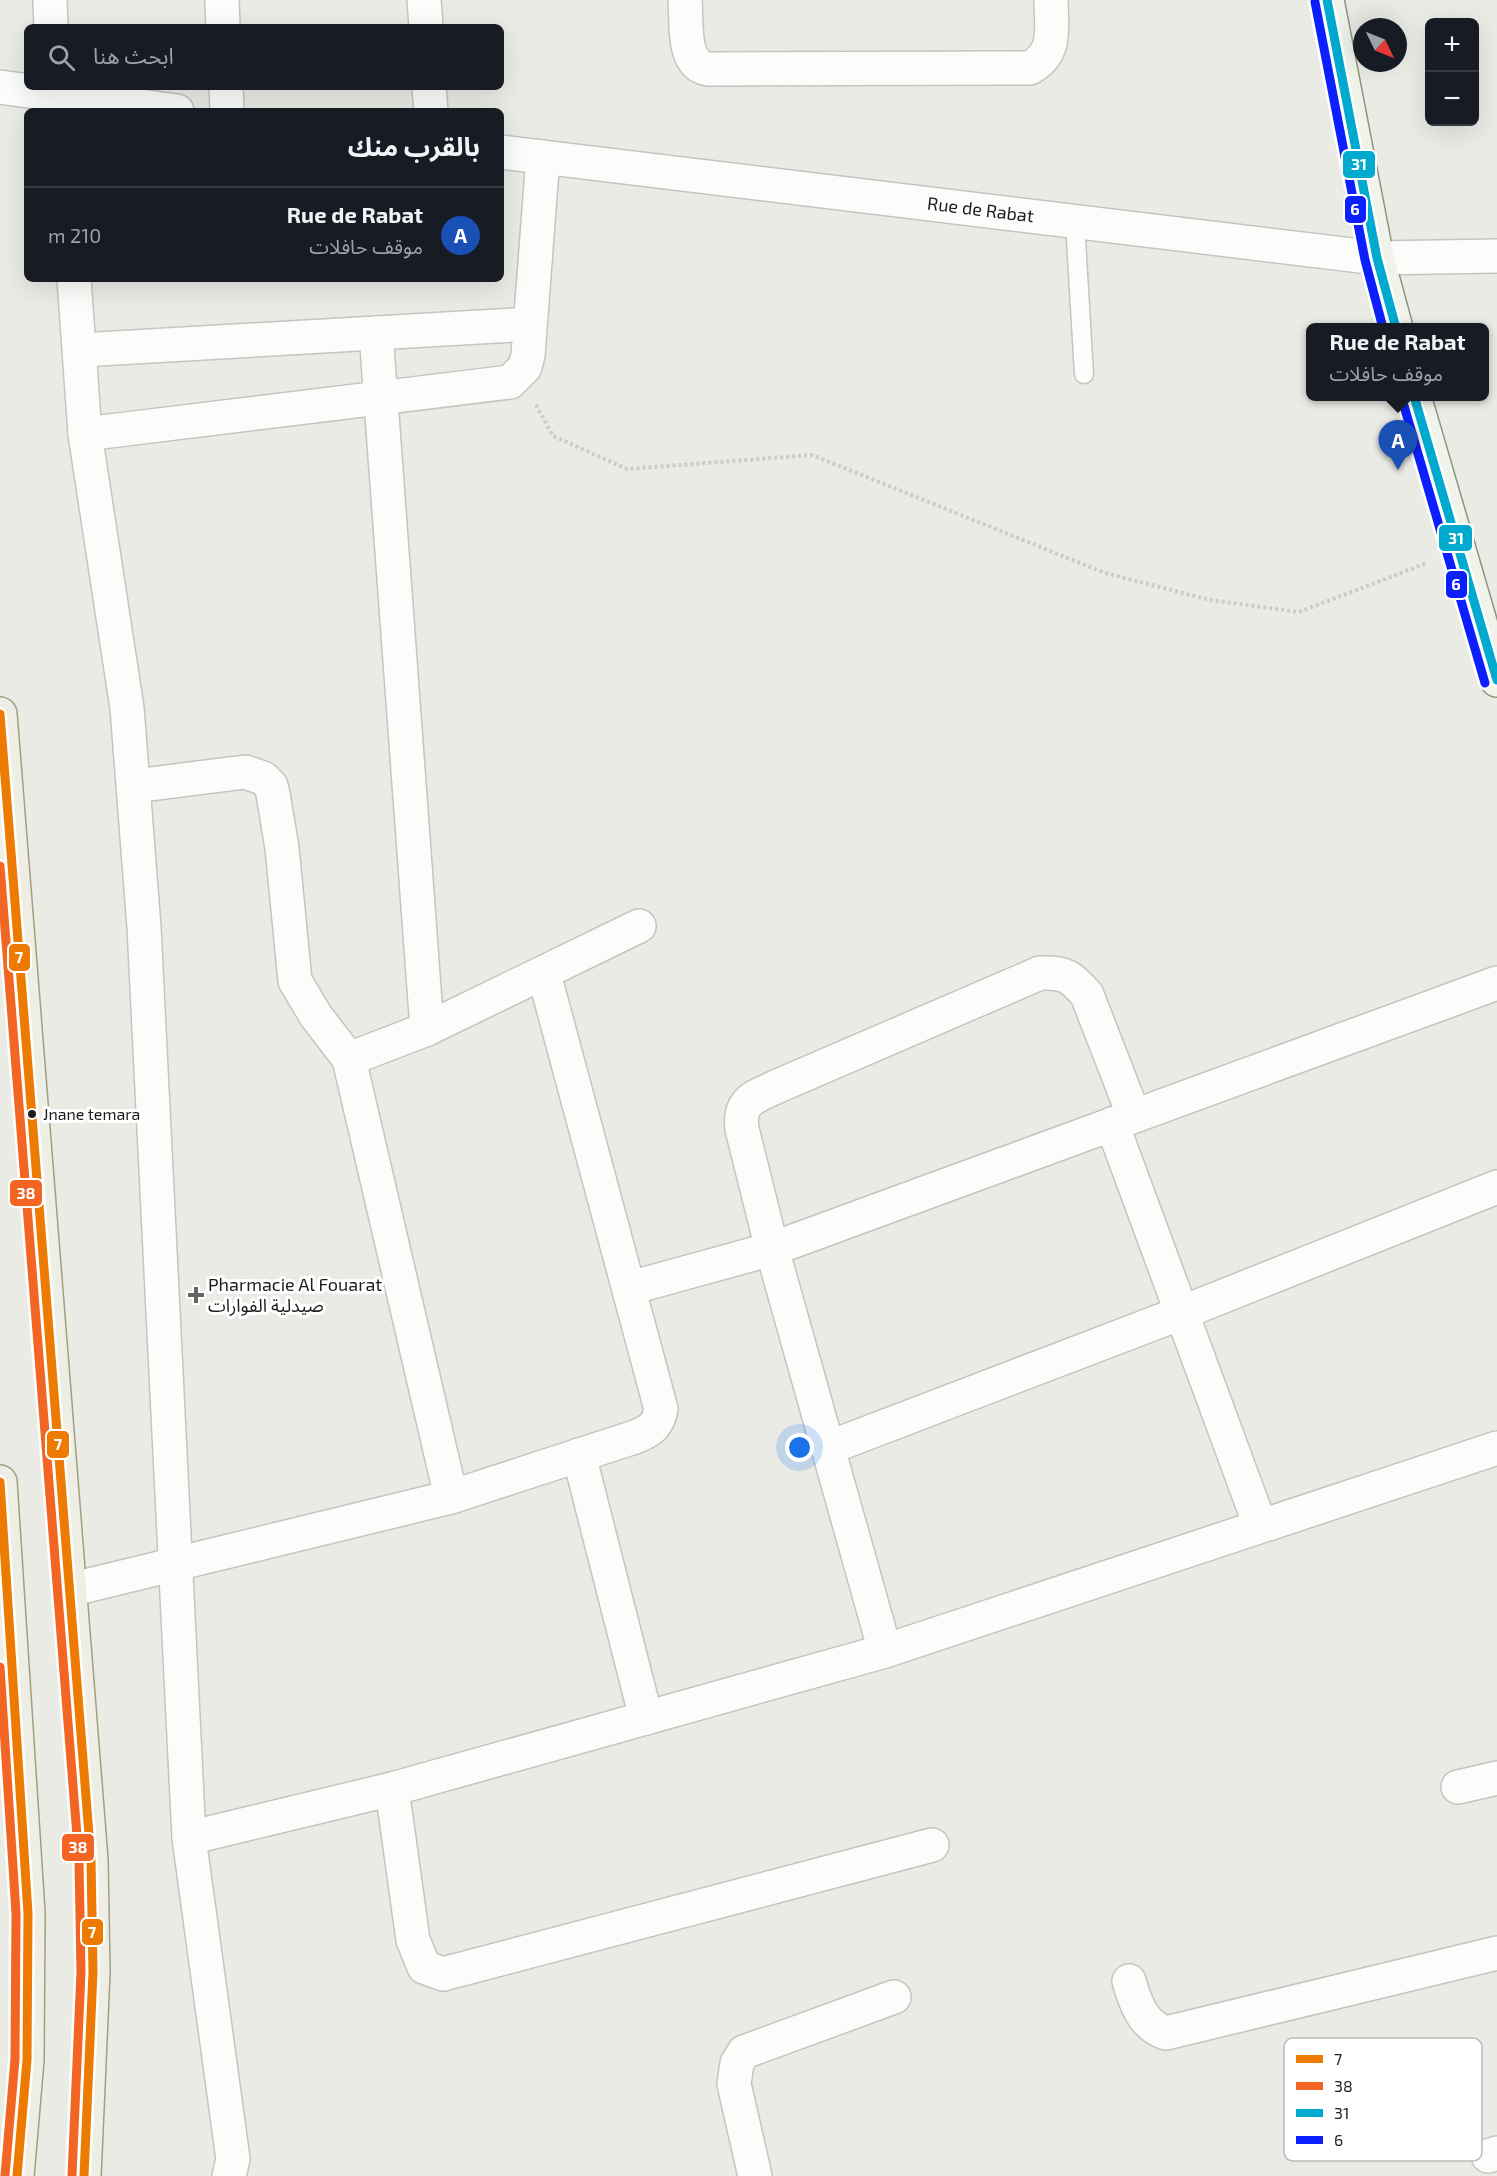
<!DOCTYPE html>
<html lang="ar">
<meta charset="utf-8">
<style>
:root{--surface:#171b24;--page:#20242c;--text:#f1f3f6;--muted:#9ea1a6;--line:#363941;--accent:#7c3aed}
body{margin:0;font-family:"Exo 2","Noto Sans Arabic",sans-serif;background:var(--page);color:var(--text);direction:rtl}
.controls{position:absolute;right:18px;top:18px;display:grid;overflow:hidden;border-radius:9px;box-shadow:0 6px 24px #0002}
.controls button{width:54px;height:54px;display:grid;place-items:center;padding:0;border:0;border-bottom:2px solid var(--line);background:var(--surface);color:var(--text);font:30px sans-serif}
.compass{position:absolute;left:1353px;top:18px;width:54px;height:54px;border-radius:50%;background:var(--surface);box-shadow:0 6px 24px #0002;rotate:133deg}
.you{position:absolute;left:800px;top:1448px;width:21px;height:21px;margin:-15px;border:4px solid #fff;border-radius:50%;background:#1a73e8;box-shadow:0 0 0 9px #1a73e833}
.badge{display:grid;place-items:center;width:39px;height:39px;border-radius:50%;background:var(--accent);color:#fff;font-size:20px;font-weight:700}
.pin{position:absolute;translate:-50% -50px;filter:drop-shadow(0 2px 3px #0008)}
.pin::after{content:'';position:absolute;top:32px;width:21px;height:18px;background:inherit;clip-path:polygon(0 0,100% 0,50% 100%)}
.popup{position:absolute;left:1306px;top:323px;width:183px;height:78px;box-sizing:border-box;display:grid;place-content:center;border-radius:9px;background:var(--surface);filter:drop-shadow(0 2px 4px #0005);font-size:20px;white-space:nowrap;color:var(--muted)}
.popup b{font-size:22px;color:var(--text)}
.popup::after{content:'';position:absolute;left:50%;top:100%;margin-left:-12px;border:12px solid transparent;border-top-color:var(--surface)}
.list{margin:0;padding:0;list-style:none}
h2{display:flex;justify-content:space-between;align-items:center;height:78px;margin:0;padding:0 24px;font-size:26px}
h2 small{font-size:20px;font-weight:400;color:var(--muted)}
.list li{display:grid;grid-template-columns:39px 1fr auto;gap:18px;align-items:center;box-sizing:border-box;height:96px;padding:0 24px;border-top:2px solid var(--line)}
.list b{display:block;font-size:22px;white-space:nowrap}
.list p{margin:0;font-size:20px;white-space:nowrap;color:var(--muted)}
.list em{font-size:20px;font-style:normal;color:var(--muted)}
.icon{flex:none;width:33px;height:33px;fill:none;stroke:currentColor;stroke-width:2;stroke-linecap:round;stroke-linejoin:round}
.map{position:relative;flex:none;width:1497px;height:2176px;overflow:hidden;direction:ltr}
.search{position:absolute;background:var(--surface);box-shadow:0 6px 24px #0002;left:24px;top:24px;width:480px;height:66px;display:flex;align-items:center;gap:15px;box-sizing:border-box;padding:0 21px;border-radius:9px;color:var(--muted);font-size:22px}
.panel{position:absolute;background:var(--surface);box-shadow:0 6px 24px #0002;left:24px;top:108px;width:480px;height:174px;border-radius:9px;direction:rtl}
.map>svg:first-child{display:block}
.lines{fill:none;stroke-linecap:round;stroke-linejoin:round}
.service-casing{stroke:#c4c4c2;stroke-width:21}
.minor-casing{stroke:#c4c4c2;stroke-width:36}
.secondary-casing{stroke:#8d957e;stroke-width:36}
.primary-casing{stroke:#a09f83;stroke-width:36}
.path{stroke:#d1c9c3;stroke-width:4;stroke-dasharray:3 3;stroke-linecap:butt}
.service{stroke:#fcfcfb;stroke-width:18}
.minor{stroke:#fcfcfb;stroke-width:33}
.secondary{stroke:#f0f3ea;stroke-width:33}
.primary{stroke:#efeee4;stroke-width:33}
.bus-1-casing{stroke:#fff;stroke-width:14}
.bus-2-casing{stroke:#fff;stroke-width:14}
.bus-3-casing{stroke:#fff;stroke-width:14}
.bus-4-casing{stroke:#fff;stroke-width:14}
.bus-1{stroke:#ed7a01;stroke-width:9}
.bus-2{stroke:#f26522;stroke-width:9}
.bus-3{stroke:#00a9ce;stroke-width:9}
.bus-4{stroke:#0c20ff;stroke-width:9}
.bus-dot{fill:#1d1d1d;stroke:#fff;stroke-width:2}
.poi-dot{fill:#656563;stroke:#fff;stroke-width:2}
.labels{text-anchor:middle;stroke-width:6;stroke-linejoin:round;paint-order:stroke}
.bus-label{font-size:16px;fill:#1d1d1d;stroke:#fff;text-anchor:start}
.street-label{font-size:18px;fill:#1d1d1d;stroke:#fff}
.poi-label{font-size:18px;fill:#1d1d1d;stroke:#fff;text-anchor:start}
.key{fill:#fff;stroke:#bbb;stroke-width:1.5}
.key-label{font-size:16px;fill:#1d1d1d}
.line-badge{stroke:#fff;stroke-width:2}
.badge-label{font-size:16px;text-anchor:middle;font-weight:bold;fill:#fff}
</style>
<div class="map">
<svg width="1497" height="2176" viewBox="0 0 1497 2176">
<rect width="100%" height="100%" fill="#ebebe6"/>
<g class="lines">
<defs>
<path id="service" d="M1075 223 1084 374"/>
<g id="minor">
<path d="M50 0 51 27"/>
<path d="M222 0 223 27"/>
<path d="M424 0 426 27"/>
<path d="M685 0C687 21 681 66 709 69L1030 68C1058 52 1051 28 1051 0"/>
<path d="M0 87 177 111"/>
<path d="M226 87 227 111"/>
<path d="M429 87 431 111"/>
<path id="s1" d="M501 152 1377 258 1497 256"/>
<path d="M74 279 85 434 127 708 144 927 189 1838 233 2159 229 2176"/>
<path d="M376 333 427 1029"/>
<path d="M81 350 530 324"/>
<path d="M85 434 510 382 525 367 528 355 543 157"/>
<path d="M135 786 245 772 263 778 271 786 273 794 282 848 295 981 316 1016 349 1059"/>
<path d="M1112 1124 1260 1525"/>
<path d="M630 1288 772 1249 1497 983"/>
<path d="M828 1448 1181 1313 1497 1187"/>
<path d="M579 1455 646 1718"/>
<path d="M451 1497 349 1059 427 1029 639 926"/>
<path d="M69 1590 451 1497 635 1437C650 1431 658 1426 661 1409L544 974"/>
<path d="M885 1651 772 1249 742 1129C738 1100 755 1097 778 1086L1040 973C1065 972 1071 976 1087 995L1134 1116"/>
<path d="M1458 1787 1497 1778"/>
<path d="M392 1789 413 1940 424 1967 443 1974 932 1845"/>
<path d="M189 1838 392 1789 885 1651 1497 1448"/>
<path d="M1129 1981C1135 2002 1143 2026 1166 2033L1497 1953"/>
<path d="M1488 2156 1497 2153"/>
<path d="M755 2176 734 2084 737 2063 744 2052 894 1997"/>
</g>
<g id="secondary">
<path d="M1327 0 1377 258 1396 328"/>
<path d="M1414 396 1497 680"/>
</g>
<g id="primary">
<path d="M0 714 91 1860 93 1972 84 2176"/>
<path d="M0 1482 28 1913 27 2060 17 2176"/>
</g>
</defs>
<!-- service casing -->
<use href="#service" class="service-casing"/>
<!-- minor casing -->
<use href="#minor" class="minor-casing"/>
<!-- secondary casing -->
<use href="#secondary" class="secondary-casing"/>
<!-- primary casing -->
<use href="#primary" class="primary-casing"/>
<!-- path -->
<path class="path" d="M536 405 553 436 627 469 812 455 1105 573 1210 600 1299 612 1427 563"/>
<!-- service -->
<use href="#service" class="service"/>
<!-- minor -->
<use href="#minor" class="minor"/>
<!-- secondary -->
<use href="#secondary" class="secondary"/>
<!-- primary -->
<use href="#primary" class="primary"/>
<defs>
<g id="bus-1">
<path d="M0 714 91 1860 93 1972 84 2176"/>
<path d="M0 1482 28 1913 27 2060 17 2176"/>
</g>
<g id="bus-2">
<path d="M0 866 79 1861 81 1972 72 2175"/>
<path d="M0 1667 16 1913 15 2059 5 2175"/>
</g>
<g id="bus-3">
<path d="M1327 0 1377 258 1396 328"/>
<path d="M1414 396 1497 680"/>
</g>
<g id="bus-4">
<path d="M1315 2 1365 260 1383 328"/>
<path d="M1402 399 1485 683"/>
</g>
</defs>
<!-- bus-1 casing -->
<use href="#bus-1" class="bus-1-casing"/>
<!-- bus-2 casing -->
<use href="#bus-2" class="bus-2-casing"/>
<!-- bus-3 casing -->
<use href="#bus-3" class="bus-3-casing"/>
<!-- bus-4 casing -->
<use href="#bus-4" class="bus-4-casing"/>
<!-- bus-1 -->
<use href="#bus-1" class="bus-1"/>
<!-- bus-2 -->
<use href="#bus-2" class="bus-2"/>
<!-- bus-3 -->
<use href="#bus-3" class="bus-3"/>
<!-- bus-4 -->
<use href="#bus-4" class="bus-4"/>
</g>
<!-- markers -->
<circle class="bus-dot" cx="32" cy="1114" r="5"/>
<path class="poi-dot" d="M193 1286h6v6h6v6h-6v6h-6v-6h-6v-6h6z"/>
<g class="labels">
<!-- bus labels -->
<g class="bus-label">
<text x="43" y="1120">Jnane temara</text>
</g>
<!-- street labels -->
<g class="street-label">
<text dy="6" stroke="none"><textPath href="#s1" startOffset="483">Rue de Rabat</textPath></text>
</g>
<!-- poi labels -->
<g class="poi-label">
<text x="208" y="1291">Pharmacie Al Fouarat<tspan x="208" dy="21">صيدلية الفوارات</tspan></text>
</g>
</g>
<!-- legend -->
<rect x="1284" y="2038" width="198" height="123" rx="9" class="key"/>
<rect x="1296" y="2055" width="27" height="8" fill="#ed7a01"/>
<rect x="1296" y="2082" width="27" height="8" fill="#f26522"/>
<rect x="1296" y="2109" width="27" height="8" fill="#00a9ce"/>
<rect x="1296" y="2136" width="27" height="8" fill="#0c20ff"/>
<g class="key-label">
<text x="1334" y="2065">7</text>
<text x="1334" y="2092">38</text>
<text x="1334" y="2119">31</text>
<text x="1334" y="2146">6</text>
</g>
<g class="line-badge">
<rect x="1342" y="150" width="34" height="29" rx="6" fill="#00a9ce"/>
<rect x="1344" y="195" width="23" height="29" rx="6" fill="#0c20ff"/>
<rect x="1438" y="524" width="35" height="28" rx="6" fill="#00a9ce"/>
<rect x="1445" y="570" width="23" height="29" rx="6" fill="#0c20ff"/>
<rect x="8" y="943" width="23" height="29" rx="6" fill="#ed7a01"/>
<rect x="9" y="1179" width="34" height="28" rx="6" fill="#f26522"/>
<rect x="46" y="1430" width="24" height="29" rx="6" fill="#ed7a01"/>
<rect x="61" y="1833" width="34" height="29" rx="6" fill="#f26522"/>
<rect x="81" y="1918" width="23" height="28" rx="6" fill="#ed7a01"/>
</g>
<g class="badge-label">
<text x="1359" y="170">31</text>
<text x="1355" y="215">6</text>
<text x="1456" y="544">31</text>
<text x="1456" y="590">6</text>
<text x="19" y="963">7</text>
<text x="26" y="1199">38</text>
<text x="58" y="1450">7</text>
<text x="78" y="1853">38</text>
<text x="92" y="1938">7</text>
</g>
</svg>
<div class="controls">
<button>+</button>
<button>−</button>
</div>
<svg class="compass" viewBox="-18 -18 36 36"><path d="M0-13l5 13h-10z" fill="#e53935"/><path d="M0 13l5-13h-10z" fill="#9ea1a6"/></svg>
<div class="you"></div>
<div class="pin badge" style="left:1398px;top:470px;background:#1a4fb4">A</div>
<div class="popup"><b>Rue de Rabat</b>موقف حافلات</div>
<div class="search"><svg class="icon" aria-label="search" viewBox="0 0 24 24"><circle cx="10" cy="10" r="6"/><path d="M15 15l6 6"/></svg>ابحث هنا</div>
<section class="panel">
<h2>بالقرب منك<small></small></h2>
<ul class="list">
<li><span class="badge" style="background:#1a4fb4">A</span><div><b>Rue de Rabat</b><p>موقف حافلات</p></div><em>210 m</em></li>
</ul>
</section>
</div>
